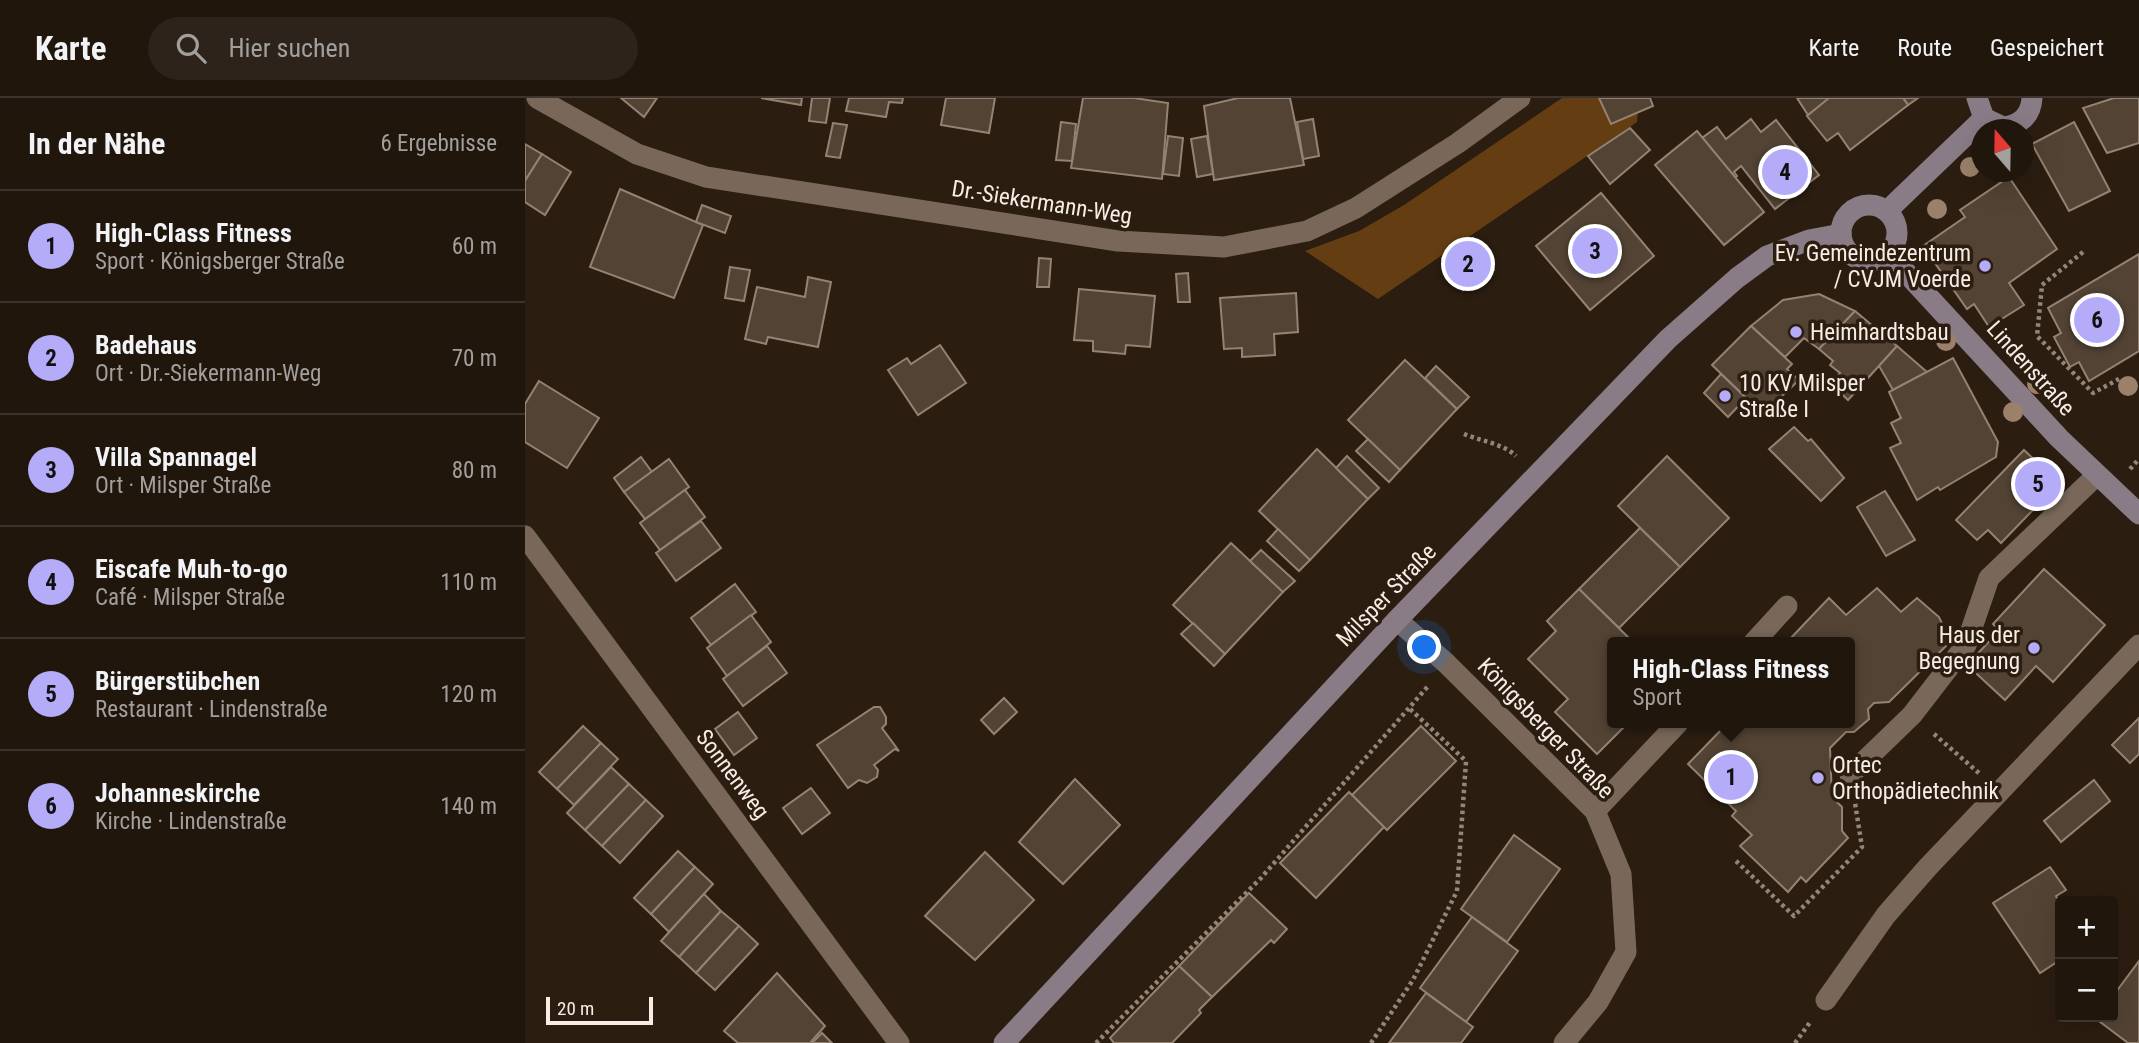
<!DOCTYPE html>
<html lang="de">
<meta charset="utf-8">
<style>
:root{--surface:#20160c;--page:#2d231a;--text:#f1f3f6;--muted:#a29f9d;--line:#3d352d;--accent:#b4acf9}
body{margin:0;font-family:"Roboto Condensed",sans-serif;background:var(--page);color:var(--text)}
.controls{position:absolute;right:21px;bottom:21px;display:grid;overflow:hidden;border-radius:7px;box-shadow:0 7px 28px #0002}
.controls button{width:63px;height:63px;display:grid;place-items:center;padding:0;border:0;border-bottom:2px solid var(--line);background:var(--surface);color:var(--text);font:35px sans-serif}
.compass{position:absolute;left:1446px;top:21px;width:63px;height:63px;border-radius:50%;background:var(--surface);box-shadow:0 7px 28px #0002;rotate:340deg}
.scale{position:absolute;left:21px;bottom:18px;width:107px;box-sizing:border-box;padding-left:7px;border:4px solid #f7ede4;border-top:0;font-size:19px;line-height:24px;white-space:nowrap;color:#f7ede4;-webkit-text-stroke:5px #2b1d10;paint-order:stroke}
.you{position:absolute;left:900px;top:550px;width:24px;height:24px;margin:-18px;border:5px solid #fff;border-radius:50%;background:#1a73e8;box-shadow:0 0 0 10px #1a73e833}
.badge{display:grid;place-items:center;width:46px;height:46px;border-radius:50%;background:var(--accent);color:#111;font-size:23px;font-weight:700}
.pin{position:absolute;translate:-50% -50%;border:4px solid #fff;box-shadow:0 2px 7px #0006}
.popup{position:absolute;left:1082px;top:539px;width:248px;height:91px;box-sizing:border-box;display:grid;place-content:center;border-radius:7px;background:var(--surface);filter:drop-shadow(0 2px 5px #0005);font-size:23px;white-space:nowrap;color:var(--muted)}
.popup b{font-size:26px;color:var(--text)}
.popup::after{content:'';position:absolute;left:50%;top:100%;margin-left:-14px;border:14px solid transparent;border-top-color:var(--surface)}
.list{margin:0;padding:0;list-style:none}
h2{display:flex;justify-content:space-between;align-items:center;height:91px;margin:0;padding:0 28px;font-size:30px}
h2 small{font-size:23px;font-weight:400;color:var(--muted)}
.list li{display:grid;grid-template-columns:46px 1fr auto;gap:21px;align-items:center;box-sizing:border-box;height:112px;padding:0 28px;border-top:2px solid var(--line)}
.list b{display:block;font-size:26px;white-space:nowrap}
.list p{margin:0;font-size:23px;white-space:nowrap;color:var(--muted)}
.list em{font-size:23px;font-style:normal;color:var(--muted)}
.icon{flex:none;width:38px;height:38px;fill:none;stroke:currentColor;stroke-width:2;stroke-linecap:round;stroke-linejoin:round}
.map{position:relative;flex:none;width:1614px;height:945px;overflow:hidden}
header{display:flex;align-items:center;gap:42px;box-sizing:border-box;height:98px;padding:0 35px;background:var(--surface);border-bottom:2px solid var(--line)}
header strong{font-size:33px}
nav{display:flex;gap:38px;margin-inline-start:auto;font-size:24px}
.search{width:490px;height:63px;background:var(--page);display:flex;align-items:center;gap:18px;box-sizing:border-box;padding:0 24px;border-radius:38px;color:var(--muted);font-size:26px}
main{display:flex}
aside{flex:1;background:var(--surface)}
.map>svg:first-child{display:block}
.green{fill:#643d12}
.building{fill:#524334;stroke:#948272;stroke-width:2}
.lines{fill:none;stroke-linecap:round;stroke-linejoin:round}
.path{stroke:#92867b;stroke-width:4.5;stroke-dasharray:3.5 3.5;stroke-linecap:butt}
.lane{stroke:#796859;stroke-width:21}
.street{stroke:#796859;stroke-width:21}
.secondary{stroke:#8a7c87;stroke-width:21}
.tree{fill:#9b8169}
.poi-dot{fill:#b4acf9;stroke:#2b1d10;stroke-width:2.5}
.labels{text-anchor:middle;stroke-width:7;stroke-linejoin:round;paint-order:stroke}
.street-label{font-size:23px;fill:#f7ede4;stroke:#2b1d10}
.poi-label{font-size:23px;fill:#f7ede4;stroke:#2b1d10;text-anchor:start}
</style>
<header>
<strong>Karte</strong>
<div class="search"><svg class="icon" aria-label="search" viewBox="0 0 24 24"><circle cx="10" cy="10" r="6"/><path d="M15 15l6 6"/></svg>Hier suchen</div>
<nav><a>Karte</a><a>Route</a><a>Gespeichert</a></nav>
</header>
<main>
<aside>
<h2>In der Nähe<small>6 Ergebnisse</small></h2>
<ul class="list">
<li><span class="badge">1</span><div><b>High-Class Fitness</b><p>Sport · Königsberger Straße</p></div><em>60 m</em></li>
<li><span class="badge">2</span><div><b>Badehaus</b><p>Ort · Dr.-Siekermann-Weg</p></div><em>70 m</em></li>
<li><span class="badge">3</span><div><b>Villa Spannagel</b><p>Ort · Milsper Straße</p></div><em>80 m</em></li>
<li><span class="badge">4</span><div><b>Eiscafe Muh-to-go</b><p>Café · Milsper Straße</p></div><em>110 m</em></li>
<li><span class="badge">5</span><div><b>Bürgerstübchen</b><p>Restaurant · Lindenstraße</p></div><em>120 m</em></li>
<li><span class="badge">6</span><div><b>Johanneskirche</b><p>Kirche · Lindenstraße</p></div><em>140 m</em></li>
</ul>
</aside>
<div class="map">
<svg width="1614" height="945" viewBox="0 0 1614 945">
<rect width="100%" height="100%" fill="#2b1d10"/>
<!-- green -->
<path class="green" d="M1037 0H1114L1112 24 853 201 780 153 834 133 879 107Z"/>
<!-- building -->
<g class="building">
<path d="M96 0H132L119 19Z"/>
<path d="M236 0H277L276 7Z"/>
<path d="M287 0H305L301 25 284 23Z"/>
<path d="M324 0H378L377 5 364 4 361 19 321 13Z"/>
<path d="M421 0H470L464 35 416 27Z"/>
<path d="M558 0H609L643 5 637 81 546 70Z"/>
<path d="M713 0H765L779 67 689 82 679 8Z"/>
<path d="M1074 0H1125L1128 8 1086 26Z"/>
<path d="M1272 0H1303L1304 1 1283 17Z"/>
<path d="M1378 0H1393L1383 7Z"/>
<path d="M1378 0 1383 7 1325 52 1313 35 1302 43 1282 18 1304 0Z"/>
<path d="M1589 0H1614V45L1582 55 1558 10Z"/>
<path d="M788 21 794 58 778 61 772 24Z"/>
<path d="M1226 21 1236 34 1251 22 1294 77 1250 111 1216 68 1209 74 1212 78 1209 80 1177 40 1192 29 1201 41Z"/>
<path d="M536 24 551 26 547 63 531 62Z"/>
<path d="M1549 24 1585 93 1544 113 1507 46Z"/>
<path d="M308 25 322 27 315 60 301 58Z"/>
<path d="M1105 30 1125 52 1085 86 1063 58Z"/>
<path d="M1172 33 1239 114 1199 147 1130 67Z"/>
<path d="M643 38 658 40 654 78 638 76Z"/>
<path d="M682 38 688 76 672 79 666 41Z"/>
<path d="M0 46 17 56 0 83Z"/>
<path d="M17 56 46 74 20 117 0 104V83Z"/>
<path d="M1484 79 1532 151 1484 185 1499 207 1464 229 1449 206 1442 211 1398 148 1440 119 1435 112Z"/>
<path d="M95 91 178 127 149 200 65 169Z"/>
<path d="M1076 95 1129 158 1065 212 1011 148Z"/>
<path d="M177 107 206 118 200 135 171 124Z"/>
<path d="M948 140 969 172 938 192 917 160Z"/>
<path d="M1614 156V253L1564 283 1554 264 1545 269 1529 239 1536 235 1523 210Z"/>
<path d="M514 160 526 161 524 189H512Z"/>
<path d="M205 169 225 172 219 203 200 200Z"/>
<path d="M663 175 665 204H653L651 176Z"/>
<path d="M283 179 306 184 293 249 243 239 241 246 220 241 232 189 280 199Z"/>
<path d="M554 191 630 198 625 249 601 247 600 256 568 253V243L549 242Z"/>
<path d="M771 195 773 234 749 236 750 257 717 259V250L699 251 695 200Z"/>
<path d="M1294 196 1330 213 1294 251 1279 240 1260 259 1226 228 1258 202Z"/>
<path d="M1330 213 1372 248 1323 302 1306 286 1315 275 1305 267 1308 263 1294 251Z"/>
<path d="M1226 228 1267 266 1262 271 1274 282 1238 316 1187 267Z"/>
<path d="M415 247 441 285 393 317 363 272 382 260 386 266Z"/>
<path d="M1372 248 1402 274 1368 292 1354 268Z"/>
<path d="M1428 260 1473 344 1471 359 1415 392 1413 389 1392 402 1365 350 1376 345 1366 325 1376 320 1364 294Z"/>
<path d="M880 262 932 311 875 372 823 322Z"/>
<path d="M911 268 944 299 932 311 900 280Z"/>
<path d="M1196 276 1221 300 1203 319 1179 295Z"/>
<path d="M14 283 74 320 42 370 0 344V306Z"/>
<path d="M1269 329 1283 343 1286 341 1319 380 1296 403 1244 351Z"/>
<path d="M843 341 875 372 864 384 831 353Z"/>
<path d="M792 351 843 401 785 462 734 413Z"/>
<path d="M1499 352 1534 385 1476 445 1463 432 1452 442 1431 422Z"/>
<path d="M822 358 854 390 843 401 811 370Z"/>
<path d="M1142 358 1204 420 1155 469 1093 408Z"/>
<path d="M116 359 127 374 99 394 89 380Z"/>
<path d="M144 361 164 389 120 421 99 394Z"/>
<path d="M160 392 180 419 135 452 115 425Z"/>
<path d="M1360 393 1390 442 1361 458 1332 409Z"/>
<path d="M176 423 196 450 151 483 131 455Z"/>
<path d="M1115 430 1155 469 1094 530 1054 491Z"/>
<path d="M753 431 785 462 774 473 742 443Z"/>
<path d="M706 445 758 494 700 556 648 507Z"/>
<path d="M736 452 770 483 758 494 725 463Z"/>
<path d="M1519 471 1580 527 1528 584 1511 568 1480 602 1442 567 1474 533 1468 526Z"/>
<path d="M210 486 231 514 186 547 166 520Z"/>
<path d="M1352 490 1376 514 1392 500 1414 519 1423 538V546L1364 604 1349 605 1343 611 1344 621 1329 634H1321L1305 650 1307 699 1317 709V733L1323 740 1281 784 1276 779 1263 794 1215 748 1227 737 1207 718 1211 713 1163 666 1199 629 1197 625H1325V544H1262L1304 500 1321 517Z"/>
<path d="M1054 491 1108 544H1087V625H1103L1072 656 1030 614 1043 601 1003 561 1031 533 1022 523Z"/>
<path d="M226 517 246 544 202 578 182 550Z"/>
<path d="M668 525 700 556 689 568 656 536Z"/>
<path d="M242 548 262 575 218 608 198 581Z"/>
<path d="M479 600 492 614 469 636 456 622Z"/>
<path d="M349 609H355L361 619V626L357 630 374 653 370 651 349 667 353 672 352 679 342 685 334 682 323 690 292 647Z"/>
<path d="M213 614 232 640 209 657 190 631Z"/>
<path d="M1614 620V656L1605 665 1587 647Z"/>
<path d="M58 628 76 645 32 691 14 674Z"/>
<path d="M896 628 931 663 862 732 827 697Z"/>
<path d="M76 645 93 661 49 707 32 691Z"/>
<path d="M86 669 104 686 60 732 42 715Z"/>
<path d="M550 681 595 727 538 786 494 744Z"/>
<path d="M1569 682 1585 703 1536 744 1519 723Z"/>
<path d="M104 686 121 702 77 748 60 732Z"/>
<path d="M286 690 305 715 277 736 258 710Z"/>
<path d="M824 694 859 729 791 800 755 765Z"/>
<path d="M121 702 138 718 95 765 77 748Z"/>
<path d="M989 737 1035 771 982 844 936 811Z"/>
<path d="M153 753 170 769 126 816 109 800Z"/>
<path d="M460 754 509 802 450 862 400 818Z"/>
<path d="M170 769 188 786 144 834 126 816Z"/>
<path d="M1525 769 1541 792 1531 798 1535 805V862L1515 875 1468 805Z"/>
<path d="M724 795 762 831 749 845 746 842 687 899 654 868Z"/>
<path d="M179 796 196 813 154 859 136 843Z"/>
<path d="M196 813 214 828 171 875 154 859Z"/>
<path d="M947 819 993 853 941 924 895 890Z"/>
<path d="M214 828 233 846 190 892 171 875Z"/>
<path d="M1614 863V945H1603L1570 920 1588 919V898Z"/>
<path d="M654 868 687 899 674 912 676 915 647 945H589L585 940Z"/>
<path d="M252 875 300 928 285 945H213L199 933Z"/>
<path d="M901 895 948 929 936 945H864Z"/>
<path d="M297 935 307 945H287Z"/>
</g>
<g class="lines">
<!-- path -->
<g class="path">
<path d="M1558 154 1517 187 1512 238 1568 295 1594 281"/>
<path d="M939 336C956 343 979 346 991 358"/>
<path d="M1605 371 1614 361"/>
<path d="M1409 636 1455 676"/>
<path d="M1211 763 1269 818 1337 749 1330 705"/>
<path d="M571 945 736 780 904 587"/>
<path d="M846 945 888 882 932 793 941 663 885 611"/>
<path d="M1270 945 1286 923"/>
</g>
<!-- lane -->
<g class="lane">
<path d="M1229 544 1262 508"/>
<path d="M1070 713 1153 625"/>
<path d="M1301 902 1361 817 1403 769 1614 547"/>
</g>
<!-- street -->
<g class="street">
<path d="M12 0 112 56 181 79 593 143 699 149 782 133 831 110 933 45 995 0"/>
<path d="M0 438 374 945"/>
<path d="M872 522 921 565 1070 713 1096 776 1101 854 1073 904 1039 945"/>
<path d="M1325 677 1387 617 1441 547 1464 480 1571 378"/>
</g>
<!-- secondary -->
<g class="secondary">
<path d="M1452 0 1459 20 1478 29C1495 27 1506 18 1507 0"/>
<circle cx="1344" cy="135" r="28"/>
<path d="M1362 113 1459 20"/>
<path d="M1363 155 1534 340 1614 416"/>
<path d="M479 945 872 522 1143 241 1212 180 1242 158 1284 142 1316 136"/>
</g>
</g>
<!-- trees -->
<g class="tree">
<circle cx="1445" cy="69" r="10"/>
<circle cx="1412" cy="111" r="10"/>
<circle cx="1421" cy="243" r="10"/>
<circle cx="1512" cy="286" r="10"/>
<circle cx="1603" cy="288" r="10"/>
<circle cx="1488" cy="314" r="10"/>
</g>
<!-- markers -->
<g class="poi-dot">
<circle cx="1460" cy="168" r="7"/>
<circle cx="1271" cy="234" r="7"/>
<circle cx="1200" cy="298" r="7"/>
<circle cx="1509" cy="550" r="7"/>
<circle cx="1293" cy="680" r="7"/>
</g>
<g class="labels">
<!-- street labels -->
<g class="street-label">
<text transform="translate(517 104) rotate(9)" y="8">Dr.-Siekermann-Weg</text>
<text transform="translate(1506 270) rotate(48)" y="8">Lindenstraße</text>
<text transform="translate(861 497) rotate(-46)" y="8">Milsper Straße</text>
<text transform="translate(1021 630) rotate(46)" y="8">Königsberger Straße</text>
<text transform="translate(208 676) rotate(53)" y="8">Sonnenweg</text>
</g>
<!-- poi labels -->
<g class="poi-label">
<text x="1446" y="163" text-anchor="end">Ev. Gemeindezentrum<tspan x="1446" dy="26">/ CVJM Voerde</tspan></text>
<text x="1285" y="242">Heimhardtsbau</text>
<text x="1214" y="293">10 KV Milsper<tspan x="1214" dy="26">Straße I</tspan></text>
<text x="1495" y="545" text-anchor="end">Haus der<tspan x="1495" dy="26">Begegnung</tspan></text>
<text x="1307" y="675">Ortec<tspan x="1307" dy="26">Orthopädietechnik</tspan></text>
</g>
</g>
</svg>
<div class="controls">
<button>+</button>
<button>−</button>
</div>
<svg class="compass" viewBox="-18 -18 36 36"><path d="M0-13l5 13h-10z" fill="#e53935"/><path d="M0 13l5-13h-10z" fill="#a29f9d"/></svg>
<div class="scale">20 m</div>
<div class="you"></div>
<div class="pin badge" style="left:1206px;top:679px">1</div>
<div class="popup"><b>High-Class Fitness</b>Sport</div>
<div class="pin badge" style="left:943px;top:166px">2</div>
<div class="pin badge" style="left:1070px;top:153px">3</div>
<div class="pin badge" style="left:1260px;top:74px">4</div>
<div class="pin badge" style="left:1513px;top:386px">5</div>
<div class="pin badge" style="left:1572px;top:222px">6</div>
</div>
</main>
